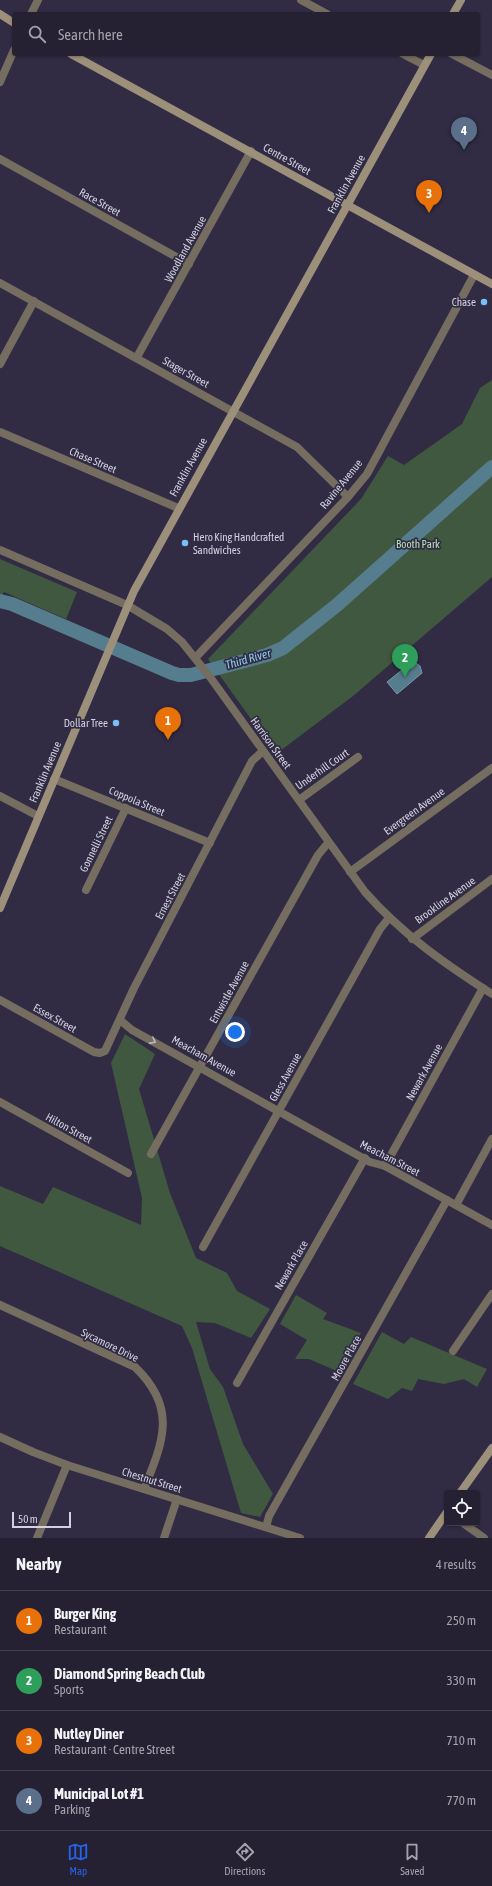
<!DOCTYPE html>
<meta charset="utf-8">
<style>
:root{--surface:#252133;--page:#312e3f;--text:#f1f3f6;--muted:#a3a3ac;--line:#423e4e;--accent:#2563eb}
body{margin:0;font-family:"Asap Condensed",sans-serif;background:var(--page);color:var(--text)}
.controls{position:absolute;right:12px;bottom:12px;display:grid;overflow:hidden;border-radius:4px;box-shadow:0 1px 3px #0004}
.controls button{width:36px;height:36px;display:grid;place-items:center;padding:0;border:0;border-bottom:1px solid var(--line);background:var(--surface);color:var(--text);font:20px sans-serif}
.scale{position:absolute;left:12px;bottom:10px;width:59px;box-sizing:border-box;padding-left:4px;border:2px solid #d3d1e0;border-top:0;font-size:11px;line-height:14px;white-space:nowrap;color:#d3d1e0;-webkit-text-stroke:3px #312c44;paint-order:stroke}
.you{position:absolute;left:235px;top:1032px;width:14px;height:14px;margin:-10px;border:3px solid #fff;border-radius:50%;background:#1a73e8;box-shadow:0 0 0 6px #1a73e833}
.badge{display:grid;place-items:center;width:26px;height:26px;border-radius:50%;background:var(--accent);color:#fff;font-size:13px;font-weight:700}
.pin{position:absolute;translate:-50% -33px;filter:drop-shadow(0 1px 2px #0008)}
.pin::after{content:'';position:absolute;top:21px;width:14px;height:12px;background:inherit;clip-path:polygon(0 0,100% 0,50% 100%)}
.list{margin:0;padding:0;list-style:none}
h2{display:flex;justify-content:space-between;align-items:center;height:52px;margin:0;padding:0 16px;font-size:17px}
h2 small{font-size:13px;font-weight:400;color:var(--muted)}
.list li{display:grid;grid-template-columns:26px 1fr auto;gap:12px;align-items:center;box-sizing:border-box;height:60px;padding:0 16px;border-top:1px solid var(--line)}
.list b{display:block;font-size:15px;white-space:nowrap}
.list p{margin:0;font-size:13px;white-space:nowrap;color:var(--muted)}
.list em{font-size:13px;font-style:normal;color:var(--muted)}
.icon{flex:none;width:22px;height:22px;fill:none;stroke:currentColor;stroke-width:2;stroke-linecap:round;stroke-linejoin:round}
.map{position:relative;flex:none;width:492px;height:1538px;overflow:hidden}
.search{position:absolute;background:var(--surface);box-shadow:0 1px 3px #0004;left:12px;right:12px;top:12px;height:44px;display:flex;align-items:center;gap:10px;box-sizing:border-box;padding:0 14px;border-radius:4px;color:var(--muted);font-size:15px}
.sheet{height:292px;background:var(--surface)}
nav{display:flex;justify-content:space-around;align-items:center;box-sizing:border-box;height:56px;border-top:1px solid var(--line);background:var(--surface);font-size:11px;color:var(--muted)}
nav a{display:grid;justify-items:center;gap:2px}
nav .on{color:var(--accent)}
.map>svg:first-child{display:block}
.green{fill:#40583f}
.water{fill:#567d8d;stroke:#7c96a6}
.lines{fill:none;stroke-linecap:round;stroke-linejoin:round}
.river{stroke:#567d8d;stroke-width:14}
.street{stroke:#756d60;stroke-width:8}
.secondary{stroke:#9c907a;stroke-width:8}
.oneway{stroke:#bcb8c0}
.poi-dot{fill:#78bff8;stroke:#312c44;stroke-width:1.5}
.labels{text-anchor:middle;stroke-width:3.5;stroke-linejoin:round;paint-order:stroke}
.street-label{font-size:11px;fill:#d3d1e0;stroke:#312c44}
.poi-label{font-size:11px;fill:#d3d1e0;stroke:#312c44;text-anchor:end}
.park-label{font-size:11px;fill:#b3e0b0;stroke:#312c44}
.water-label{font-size:12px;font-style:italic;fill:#88cee9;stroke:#312c44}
</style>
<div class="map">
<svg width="492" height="1538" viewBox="0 0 492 1538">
<rect width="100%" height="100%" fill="#312c44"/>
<!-- green -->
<g class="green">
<path d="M492 380V577L353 696 276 754 208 659 361 499 388 456 404 465 462 424 480 388Z"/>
<path d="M0 559 77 592 66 619 4 592 0 598Z"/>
<path d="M125 1034 155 1054 139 1089 170 1193 196 1258 227 1273 237 1291 270 1309 251 1338 215 1323 196 1322 210 1369 223 1387 243 1444 273 1494 260 1517 241 1513 192 1348 182 1326 0 1246V1186L43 1204 53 1187 141 1225 142 1198 111 1063Z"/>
<path d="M296 1295 327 1313 323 1319 361 1333 339 1372 309 1359H295L307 1340 280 1324Z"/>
<path d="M382 1332 404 1344 411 1337 487 1369 477 1387 464 1379 444 1384 418 1379 412 1391 402 1388 388 1399 353 1384Z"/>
</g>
<!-- water -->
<path class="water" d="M413 661 420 666 422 673 397 694 387 682Z"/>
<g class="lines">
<!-- river -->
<path class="river" d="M0 601 12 604 172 673 179 675H191L267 655 283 648 337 605 492 467"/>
<!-- street -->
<g class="street">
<path d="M301 0 327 14"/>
<path d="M31 14 38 0"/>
<path d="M403 54 424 65"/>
<path d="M452 54 492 75"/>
<path d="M0 82 14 50"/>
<path d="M0 159 189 264"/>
<path d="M0 283 297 447 348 497"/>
<path d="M137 357 251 151"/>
<path d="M0 364 34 301"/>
<path d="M0 432 178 508"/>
<path d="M0 550 127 605 167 629 182 642 210 677 365 892C402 934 445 964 492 994"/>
<path d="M196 657 348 497 367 474 474 275"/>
<path d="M54 779 210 843"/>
<path d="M0 796 38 816"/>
<path d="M299 800 358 757"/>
<path d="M350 872 492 768"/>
<path d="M86 890 126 808"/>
<path d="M412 939 492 879"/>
<path d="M0 1000 94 1052 100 1053 105 1051 134 988 252 761 263 751"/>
<path d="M120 1020 132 1030 370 1162 385 1166 492 1225"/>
<path d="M0 1102 128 1173"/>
<path d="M151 1154 318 855 328 843"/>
<path d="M385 1166 483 988"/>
<path d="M456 1205 492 1139"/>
<path d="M203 1247 380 929 389 918"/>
<path d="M0 1305 135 1367C178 1408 163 1442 144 1489"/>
<path d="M453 1351 492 1294"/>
<path d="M237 1383 365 1158"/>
<path d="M0 1437 33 1452 67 1465 300 1538"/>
<path d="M463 1523 484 1538"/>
<path d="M266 1527 269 1516 447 1200"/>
<path d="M37 1538 67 1465"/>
<path d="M164 1538 177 1499"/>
</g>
<!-- secondary -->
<g class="secondary">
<path d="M0 14 14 23"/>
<path d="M453 14 461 0"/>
<path d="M71 54 492 284"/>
<path d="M0 908 134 591 431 54"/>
<path d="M460 1493 492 1448"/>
<path d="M429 1538 447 1512"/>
</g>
</g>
<!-- one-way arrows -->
<defs><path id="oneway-chevron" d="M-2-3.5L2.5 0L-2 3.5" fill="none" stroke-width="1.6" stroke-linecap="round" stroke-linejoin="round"/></defs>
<use class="oneway" href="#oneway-chevron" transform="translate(153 1041) rotate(28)"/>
<!-- markers -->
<g class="poi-dot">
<circle cx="484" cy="302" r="4"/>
<circle cx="185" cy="543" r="4"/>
<circle cx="116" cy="723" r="4"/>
</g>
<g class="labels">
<!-- street labels -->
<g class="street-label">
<text transform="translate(287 159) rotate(29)" y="4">Centre Street</text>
<text transform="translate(346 184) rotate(-61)" y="4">Franklin Avenue</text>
<text transform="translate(100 202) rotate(29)" y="4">Race Street</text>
<text transform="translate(185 249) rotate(-61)" y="4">Woodland Avenue</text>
<text transform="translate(186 372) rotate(29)" y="4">Stager Street</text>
<text transform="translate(93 460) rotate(23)" y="4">Chase Street</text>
<text transform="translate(188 467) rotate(-61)" y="4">Franklin Avenue</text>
<text transform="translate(341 484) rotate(-51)" y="4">Ravine Avenue</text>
<text transform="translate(271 743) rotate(54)" y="4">Harrison Street</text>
<text transform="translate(322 769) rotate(-35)" y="4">Underhill Court</text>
<text transform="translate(45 772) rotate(-67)" y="4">Franklin Avenue</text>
<text transform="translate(137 801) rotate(23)" y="4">Coppola Street</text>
<text transform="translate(414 811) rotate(-36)" y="4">Evergreen Avenue</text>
<text transform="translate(96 844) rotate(-64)" y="4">Gonnelli Street</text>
<text transform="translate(170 896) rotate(-62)" y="4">Ernest Street</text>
<text transform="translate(445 900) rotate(-36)" y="4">Brookline Avenue</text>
<text transform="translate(229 992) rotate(-61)" y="4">Entwistle Avenue</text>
<text transform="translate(55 1018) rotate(29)" y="4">Essex Street</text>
<text transform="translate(204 1056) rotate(29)" y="4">Meacham Avenue</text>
<text transform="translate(424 1072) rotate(-61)" y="4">Newark Avenue</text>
<text transform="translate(285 1077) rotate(-61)" y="4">Gless Avenue</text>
<text transform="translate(69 1128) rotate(29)" y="4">Hilton Street</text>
<text transform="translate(390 1158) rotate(27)" y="4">Meacham Street</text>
<text transform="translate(291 1265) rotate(-60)" y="4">Newark Place</text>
<text transform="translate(110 1345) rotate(26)" y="4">Sycamore Drive</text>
<text transform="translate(346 1358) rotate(-61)" y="4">Moore Place</text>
<text transform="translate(152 1480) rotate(17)" y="4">Chestnut Street</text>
</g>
<!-- poi labels -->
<g class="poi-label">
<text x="476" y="306">Chase</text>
<text x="193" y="541" text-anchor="start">Hero King Handcrafted<tspan x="193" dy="13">Sandwiches</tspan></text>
<text x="108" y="727">Dollar Tree</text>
</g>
<!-- park labels -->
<g class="park-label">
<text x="418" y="548">Booth Park</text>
</g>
<!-- water labels -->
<g class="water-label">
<text transform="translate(248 659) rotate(-16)" y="4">Third River</text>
</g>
</g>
</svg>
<div class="controls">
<button><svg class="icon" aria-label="locate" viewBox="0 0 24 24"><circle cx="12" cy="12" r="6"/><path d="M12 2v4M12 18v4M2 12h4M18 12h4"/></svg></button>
</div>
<div class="scale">50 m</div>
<div class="you"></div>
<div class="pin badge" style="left:168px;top:740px;background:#e8710a">1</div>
<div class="pin badge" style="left:405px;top:677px;background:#2e9e5b">2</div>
<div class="pin badge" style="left:429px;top:213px;background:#e8710a">3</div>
<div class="pin badge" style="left:464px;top:150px;background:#5c6f8a">4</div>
<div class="search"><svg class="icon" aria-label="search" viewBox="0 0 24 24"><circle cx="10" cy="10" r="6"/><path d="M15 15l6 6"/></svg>Search here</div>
</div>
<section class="sheet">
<h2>Nearby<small>4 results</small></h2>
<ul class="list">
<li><span class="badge" style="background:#e8710a">1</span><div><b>Burger King</b><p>Restaurant</p></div><em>250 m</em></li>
<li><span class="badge" style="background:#2e9e5b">2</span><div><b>Diamond Spring Beach Club</b><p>Sports</p></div><em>330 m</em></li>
<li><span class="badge" style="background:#e8710a">3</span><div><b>Nutley Diner</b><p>Restaurant · Centre Street</p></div><em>710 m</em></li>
<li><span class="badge" style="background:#5c6f8a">4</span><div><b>Municipal Lot #1</b><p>Parking</p></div><em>770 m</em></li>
</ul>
</section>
<nav>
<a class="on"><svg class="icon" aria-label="map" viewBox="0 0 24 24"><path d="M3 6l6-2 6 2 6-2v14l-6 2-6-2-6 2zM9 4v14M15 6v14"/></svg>Map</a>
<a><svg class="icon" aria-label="directions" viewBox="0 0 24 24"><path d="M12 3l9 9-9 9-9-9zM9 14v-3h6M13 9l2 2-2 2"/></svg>Directions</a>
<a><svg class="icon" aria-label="saved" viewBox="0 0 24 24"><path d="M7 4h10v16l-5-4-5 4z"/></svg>Saved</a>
</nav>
